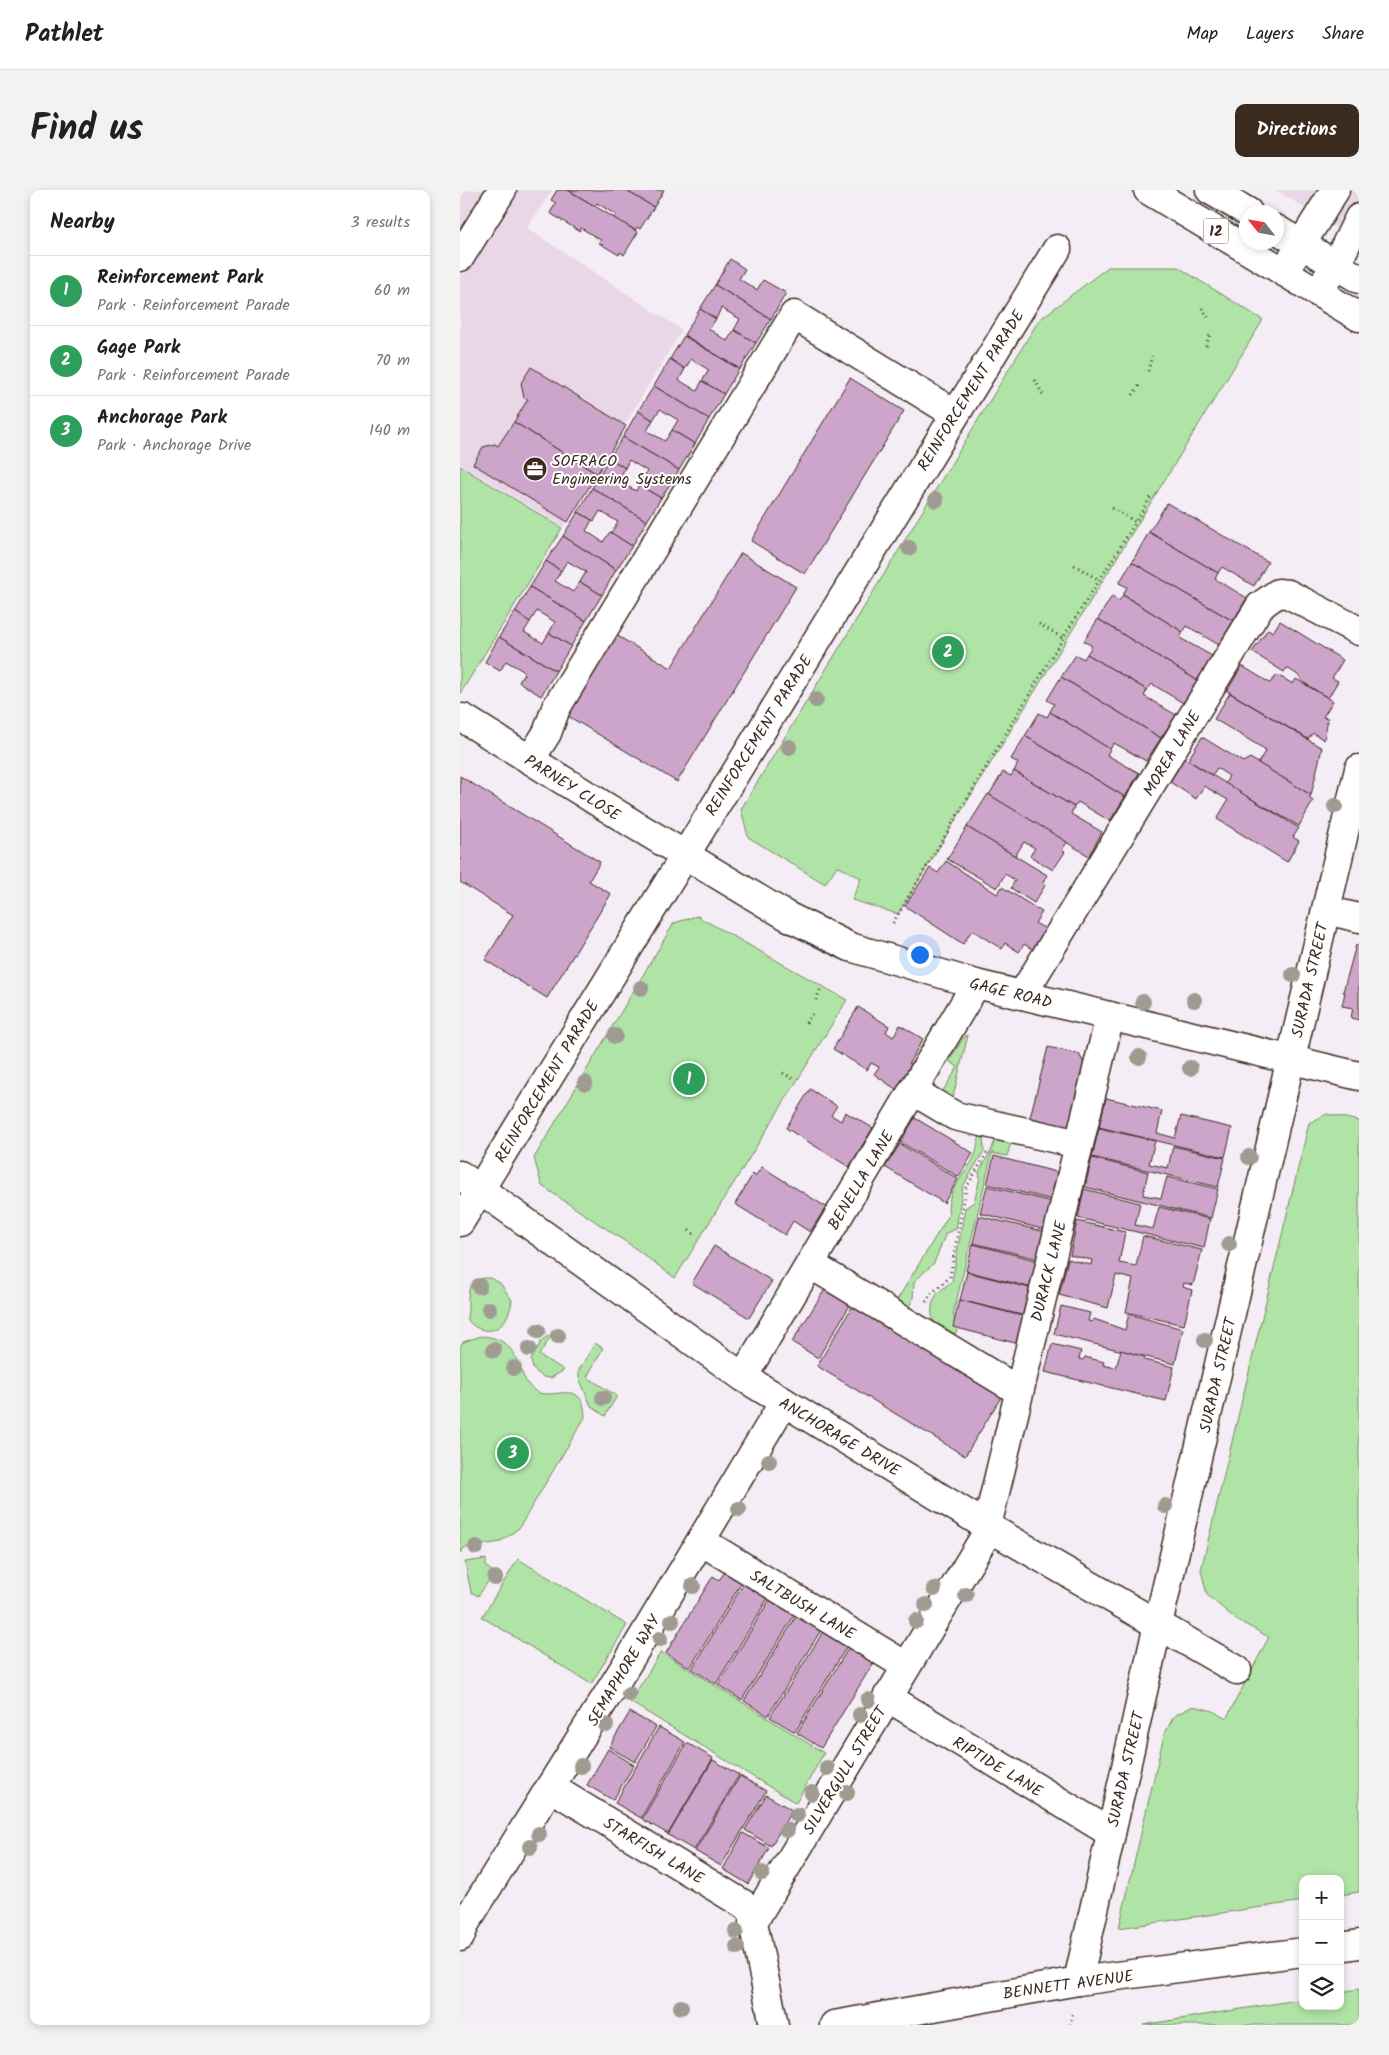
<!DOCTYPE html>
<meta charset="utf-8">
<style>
:root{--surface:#fff;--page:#f2f2f2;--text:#202124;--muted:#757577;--line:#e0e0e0;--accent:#3b2a1e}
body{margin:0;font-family:Kalam,sans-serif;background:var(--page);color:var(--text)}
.controls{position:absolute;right:15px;bottom:15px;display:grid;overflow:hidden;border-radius:10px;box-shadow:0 2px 8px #0003}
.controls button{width:45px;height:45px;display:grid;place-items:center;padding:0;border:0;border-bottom:1px solid var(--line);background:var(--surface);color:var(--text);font:25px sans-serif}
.compass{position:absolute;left:779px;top:15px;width:45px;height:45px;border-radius:50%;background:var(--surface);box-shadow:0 2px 8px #0003;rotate:301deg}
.you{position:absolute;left:459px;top:764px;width:18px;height:18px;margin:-12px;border:4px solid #fff;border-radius:50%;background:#1a73e8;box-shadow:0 0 0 8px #1a73e833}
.badge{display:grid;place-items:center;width:32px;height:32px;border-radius:50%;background:var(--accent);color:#fff;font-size:16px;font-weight:700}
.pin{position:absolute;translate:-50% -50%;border:2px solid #fff;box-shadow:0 1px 5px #0006}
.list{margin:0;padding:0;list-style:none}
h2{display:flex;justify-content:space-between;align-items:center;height:65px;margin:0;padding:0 20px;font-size:21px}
h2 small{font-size:16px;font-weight:400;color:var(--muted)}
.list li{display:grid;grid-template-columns:32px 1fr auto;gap:15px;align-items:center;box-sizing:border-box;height:70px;padding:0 20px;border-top:1px solid var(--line)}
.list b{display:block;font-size:19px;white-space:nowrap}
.list p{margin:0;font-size:16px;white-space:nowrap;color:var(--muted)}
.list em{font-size:16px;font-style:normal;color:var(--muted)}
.icon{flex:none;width:28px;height:28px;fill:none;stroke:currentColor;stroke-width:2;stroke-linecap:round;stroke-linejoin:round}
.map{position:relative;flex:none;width:899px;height:1835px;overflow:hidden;border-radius:10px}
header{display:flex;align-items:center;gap:30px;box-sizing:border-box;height:70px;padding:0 25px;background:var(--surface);border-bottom:1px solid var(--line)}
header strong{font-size:24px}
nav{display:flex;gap:28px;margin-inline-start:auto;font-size:18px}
.intro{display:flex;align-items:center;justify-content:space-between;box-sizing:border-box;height:120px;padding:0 30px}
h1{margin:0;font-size:35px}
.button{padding:12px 22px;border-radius:10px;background:var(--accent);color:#fff;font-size:18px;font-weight:700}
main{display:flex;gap:30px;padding:0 30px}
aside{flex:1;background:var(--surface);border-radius:10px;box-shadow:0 2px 8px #0003}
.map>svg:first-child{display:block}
.built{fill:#e9d7e8}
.green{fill:#b0e4a6;stroke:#768762}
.building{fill:#cda5cb;stroke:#3b2a1e}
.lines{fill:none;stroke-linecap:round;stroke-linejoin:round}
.street-casing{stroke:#3b2a1e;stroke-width:31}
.secondary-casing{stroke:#3b2a1e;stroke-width:31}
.primary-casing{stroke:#3b2a1e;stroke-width:31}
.path{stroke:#3b2a1e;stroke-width:3;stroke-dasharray:1 4;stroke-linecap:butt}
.street{stroke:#fff;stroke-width:28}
.secondary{stroke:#fff;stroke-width:28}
.primary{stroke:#fff;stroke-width:28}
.tree{fill:#9f9b91}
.labels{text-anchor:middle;stroke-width:4;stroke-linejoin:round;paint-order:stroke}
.shield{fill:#fff;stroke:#766a62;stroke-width:1}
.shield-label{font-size:15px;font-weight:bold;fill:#3b2a1e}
.street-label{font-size:16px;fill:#3b2a1e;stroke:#fff}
.poi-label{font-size:16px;fill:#3b2a1e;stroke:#fff;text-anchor:start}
</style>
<header>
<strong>Pathlet</strong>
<nav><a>Map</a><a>Layers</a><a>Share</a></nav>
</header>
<div class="intro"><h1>Find us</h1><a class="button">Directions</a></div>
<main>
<aside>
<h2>Nearby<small>3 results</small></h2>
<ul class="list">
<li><span class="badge" style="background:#2e9e5b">1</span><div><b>Reinforcement Park</b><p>Park · Reinforcement Parade</p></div><em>60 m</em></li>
<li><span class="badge" style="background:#2e9e5b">2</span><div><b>Gage Park</b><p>Park · Reinforcement Parade</p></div><em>70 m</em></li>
<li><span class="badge" style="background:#2e9e5b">3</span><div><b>Anchorage Park</b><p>Park · Anchorage Drive</p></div><em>140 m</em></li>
</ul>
</aside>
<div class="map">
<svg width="899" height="1835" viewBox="0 0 899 1835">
<rect width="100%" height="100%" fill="#f5edf5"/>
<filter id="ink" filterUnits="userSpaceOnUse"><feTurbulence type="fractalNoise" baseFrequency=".02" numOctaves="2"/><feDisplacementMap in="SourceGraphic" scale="10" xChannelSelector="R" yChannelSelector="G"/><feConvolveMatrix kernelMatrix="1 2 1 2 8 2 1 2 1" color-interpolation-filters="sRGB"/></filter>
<g filter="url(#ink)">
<!-- built -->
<g class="built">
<path d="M0 0H92L67 38 222 140 103 337 0 274Z"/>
<path d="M816 0H899V52Z"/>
</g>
<!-- green -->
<g class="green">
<path d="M648 77H718L803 130 438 724 392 710 401 688 377 676 365 694 288 647 281 619 579 130Z"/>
<path d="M0 276 102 338 0 504Z"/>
<path d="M237 726 387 810 215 1088 172 1056 82 996 74 968 214 733Z"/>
<path d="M508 845 492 911 481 904 498 877 489 871 504 847Z"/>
<path d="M867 924 899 931V1702L880 1705V1689H843V1711L659 1738 704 1545 714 1526 733 1516 753 1521 766 1529 809 1447 777 1430 747 1405 741 1380 849 933Z"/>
<path d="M520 947H523L524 961 503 996 496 1039 486 1043 474 1073 454 1092 453 1108 449 1117 437 1110 489 1025C484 1002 506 985 515 965 518 959 516 953 520 947Z"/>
<path d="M535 950 551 953 547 966 532 963 493 1125 499 1137 495 1144 473 1131C469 1111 475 1103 492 1092L505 1018 514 1012 520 988 519 982 531 961Z"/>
<path d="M30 1088 40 1093 52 1110C50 1126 40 1146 20 1139 15 1137 11 1135 8 1130 6 1125 8 1125 8 1120 8 1102 6 1087 30 1088Z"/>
<path d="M93 1143 79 1165 104 1180 91 1188 83 1187 73 1179 71 1170 82 1150Z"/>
<path d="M21 1146C65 1148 54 1188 75 1201 92 1212 124 1186 125 1227L59 1338 40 1352 4 1358 0 1363V1157L3 1152Z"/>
<path d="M135 1153 143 1158 127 1187 157 1206 145 1226 131 1216 119 1188V1180Z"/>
<path d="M26 1369V1377L32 1381 30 1389 18 1406 11 1402 5 1372Z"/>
<path d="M58 1369 167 1435 131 1494 22 1427Z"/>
<path d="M201 1462 364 1563 336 1613 170 1512Z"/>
<path d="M899 1799V1835H683L843 1809V1816H880V1802Z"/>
</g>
<!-- building -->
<g class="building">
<path d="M97 0H108L178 42 164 65 160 62 159 65 139 53 141 50 121 38 119 41 90 23 96 13 91 10Z"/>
<path d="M108 0H165L194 17 180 39 177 37 175 40 154 28 156 25 137 13 135 16Z"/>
<path d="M165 0H204L194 17Z"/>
<path d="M270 69 285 79 279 89 297 100 303 90 326 103 311 129 255 95Z"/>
<path d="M255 95 311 129 296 153 274 140 280 129 261 118 256 129 240 119Z"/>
<path d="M240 119 256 129 249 139 267 151 274 140 296 153 280 179 224 145Z"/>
<path d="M224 146 279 179 264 204 242 191 249 180 231 169 225 179 210 169Z"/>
<path d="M210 169 225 179 219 190 237 201 242 191 264 204 249 229 194 196Z"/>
<path d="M71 177 166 236 137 284 54 232 68 209 64 208 61 193Z"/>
<path d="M390 188 444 221 345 384 291 351Z"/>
<path d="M194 196 249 229 235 254 212 240 218 230 200 219 193 230 178 221Z"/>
<path d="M178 221 193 230 187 241 205 251 212 240 235 254 219 280 163 247Z"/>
<path d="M54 232 137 284 108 332 13 274 23 257 35 254 38 256Z"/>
<path d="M163 247 219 280 201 308 179 295 187 281 169 270 165 278 149 268Z"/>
<path d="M149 268 165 278 158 291 176 301 179 295 201 308 187 331 132 298Z"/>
<path d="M132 298 187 331 172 356 151 343 158 332 140 321 134 331 118 322Z"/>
<path d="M707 313 808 372 794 396 762 377 758 383 689 342Z"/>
<path d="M118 322 132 330 126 341 143 352 150 342 172 356 156 380 103 346Z"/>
<path d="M689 342 758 383 755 389 787 408 773 431 672 372Z"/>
<path d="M103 346 156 380 142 405 120 392 126 382 107 371 101 381 86 371Z"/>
<path d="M281 363 336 397 217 592 103 523 127 482 133 485 156 445 211 478Z"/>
<path d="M86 371 101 381 95 391 113 402 120 392 142 405 126 431 70 397Z"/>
<path d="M672 372 773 431 759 455 727 436 723 442 663 405 667 397 659 393Z"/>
<path d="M70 397 126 431 111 456 89 443 95 432 77 421 70 432 55 422Z"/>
<path d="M663 405 723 442 720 448 752 466 738 491 638 429 652 406 659 411Z"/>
<path d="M55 422 70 432 64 442 83 453 89 443 111 456 96 481 39 447Z"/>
<path d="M638 429 738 491 723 513 692 494 687 500 627 464 632 456 624 451Z"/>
<path d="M820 431 883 470 872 488 878 491 868 508 843 492 838 485 827 478 824 482 792 462 808 439 813 442Z"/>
<path d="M39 447 96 481 81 506 59 492 65 482 46 471 40 481 25 472Z"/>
<path d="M627 464 687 500 684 506 716 525 701 548 601 487 616 465 624 469Z"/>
<path d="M782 476 810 493 817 485 833 494 836 489 873 511 863 527 868 528 864 550 853 543 848 549 767 501Z"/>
<path d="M601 487 701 548 686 571 654 553 650 559 590 522 594 514 587 510Z"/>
<path d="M770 503 862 558 851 605 798 573 806 560 754 529Z"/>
<path d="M590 522 650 559 647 565 679 583 665 607 565 546 579 523 587 527Z"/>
<path d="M565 546 665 607 650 631 618 612 614 617 554 581 558 573 551 569Z"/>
<path d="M742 547 783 572 790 568 851 605 849 608 853 611 839 636 765 594 769 586 757 578 752 585 728 570Z"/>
<path d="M724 568 839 638 833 647 839 651 827 672 757 629 768 610 744 596 736 609 710 592Z"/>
<path d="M554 581 614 617 611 624 642 642 629 666 529 605 543 582 551 586Z"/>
<path d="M0 586 140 672 129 691 151 704 87 808 25 770 53 725 0 692Z"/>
<path d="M528 604 607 652 602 660 605 662 593 680 570 666 575 658 564 652 555 666 507 637Z"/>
<path d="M507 637 587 685 583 692 586 694 574 713 551 698 555 690 545 684 537 698 487 669Z"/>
<path d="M486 671 537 704 542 697 582 722 575 733 586 739 573 760 564 754 559 762 545 753 542 759 512 740 503 754 445 716 470 678 478 683Z"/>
<path d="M896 755H899V830L891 828 893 818 882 816 885 802H883Z"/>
<path d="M398 817 429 836 426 842 433 847 440 835 463 849 449 873 453 875 437 900 414 884 419 877 411 873 407 880 373 859Z"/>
<path d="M588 857 619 864 625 875 609 940 569 931Z"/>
<path d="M350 899 377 916 371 925 381 931 385 922 413 938 389 977 326 938Z"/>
<path d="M646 908 702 921 697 943 715 948 721 926 772 938 765 967 639 937Z"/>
<path d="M455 928 513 963 499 987 440 952Z"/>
<path d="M639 938 695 951 689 974 708 978 713 956 765 968 758 997 632 967Z"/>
<path d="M440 954 498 989 484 1013 425 977Z"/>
<path d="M534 966 600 983 593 1010 527 994Z"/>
<path d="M632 968 688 982 683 1005 701 1008 707 987 758 999 751 1028 625 997Z"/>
<path d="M302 977 366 1017 350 1042 333 1031 325 1045 275 1014 293 984 295 986Z"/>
<path d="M527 996 593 1012 586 1040 520 1023Z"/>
<path d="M624 999 680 1013 675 1035 693 1039 699 1017 750 1029 744 1058 618 1028Z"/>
<path d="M519 1026 586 1042 579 1069 513 1053Z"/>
<path d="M617 1031 665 1042 659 1073 676 1076 683 1046 742 1060 733 1095 724 1093 723 1097 732 1100 724 1135 666 1122 673 1089 656 1085 648 1118 599 1105 608 1069 631 1075 632 1070 610 1065Z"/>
<path d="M513 1054 579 1071 573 1098 506 1081Z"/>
<path d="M254 1056 312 1091 289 1128 232 1093Z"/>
<path d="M507 1082 573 1099 566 1126 500 1110Z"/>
<path d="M367 1096 392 1112 358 1168 332 1152Z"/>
<path d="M499 1110 566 1127 559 1154 493 1137Z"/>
<path d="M394 1114 543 1204 505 1266 357 1176Z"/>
<path d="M601 1116 630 1123 628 1131 632 1132 634 1129 665 1140 669 1124 723 1139 715 1174 594 1144Z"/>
<path d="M592 1154 621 1161 619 1169 623 1170 625 1167 644 1172 643 1175 656 1178 661 1160 685 1167 684 1170 714 1177 706 1211 585 1182Z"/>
<path d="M265 1382 282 1392 230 1478 206 1463 253 1386 259 1390Z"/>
<path d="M284 1393 308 1408 256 1494 232 1479Z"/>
<path d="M310 1409 335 1424 282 1510 258 1495Z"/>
<path d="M337 1425 361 1440 308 1526 284 1511Z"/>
<path d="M363 1442 387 1456 335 1542 310 1527Z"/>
<path d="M389 1457 414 1472 361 1558 337 1543Z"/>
<path d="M170 1522 196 1537 175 1572 149 1557Z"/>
<path d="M199 1537 225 1552 181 1628 155 1613Z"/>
<path d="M227 1553 253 1568 208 1644 182 1629Z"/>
<path d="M148 1559 174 1575 153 1610 127 1595Z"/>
<path d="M253 1570 279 1585 234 1660 208 1645Z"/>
<path d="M280 1586 306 1601 261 1676 235 1661Z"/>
<path d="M306 1605 332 1620 311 1656 285 1640Z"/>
<path d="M283 1643 309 1658 288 1694 263 1679Z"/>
</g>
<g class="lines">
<defs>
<g id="street">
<path d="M824 82 875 0"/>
<path d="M858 102 876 75 899 28"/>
<path d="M3 528 175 635 327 726 390 757 516 794 899 886"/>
<path d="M70 570 87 543 96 518 334 125 495 224"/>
<path d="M866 720 899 728"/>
<path d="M562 805 800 416 818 403 828 404 899 441"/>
<path d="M453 901 495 926 619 954"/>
<path d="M0 985 283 1187 530 1338 777 1480"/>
<path d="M0 1032 597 59"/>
<path d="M350 1074 559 1201"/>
<path d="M283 1187 516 794"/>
<path d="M527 1336 650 826"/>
<path d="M241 1351 446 1476"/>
<path d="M427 1507 651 1643"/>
<path d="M90 1597 298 1723"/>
<path d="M0 1747 6 1732 168 1472 324 1212"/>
<path d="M618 1791 698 1434 899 579"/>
<path d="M314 1835 293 1732 530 1338"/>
</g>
<g id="secondary">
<path d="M0 67 42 0"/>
<path d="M880 1757 899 1754"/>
<path d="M374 1835 618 1791 843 1762"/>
</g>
<g id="primary">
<path d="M688 0 899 127"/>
<path d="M750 0 788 22"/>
<path d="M816 39 899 89"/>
</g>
</defs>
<!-- street casing -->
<use href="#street" class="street-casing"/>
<!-- secondary casing -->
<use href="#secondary" class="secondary-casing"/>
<!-- primary casing -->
<use href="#primary" class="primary-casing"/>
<!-- path -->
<g class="path">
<path d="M742 118 748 127"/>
<path d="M746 156 750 144"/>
<path d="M688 181 692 166"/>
<path d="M575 190 584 207"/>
<path d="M673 205 681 193"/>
<path d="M652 318 676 332 691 306"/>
<path d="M614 375 639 390"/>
<path d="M579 434 603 448"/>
<path d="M433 733 603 448 676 332"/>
<path d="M356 810 361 798"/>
<path d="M346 833 352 824"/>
<path d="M323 883 335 890"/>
<path d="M229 1040 236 1046"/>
<path d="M466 1112 471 1104 490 1087 506 998 527 963"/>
<path d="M610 1835 613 1821"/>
</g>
<!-- street -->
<use href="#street" class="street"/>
<!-- secondary -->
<use href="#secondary" class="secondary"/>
<!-- primary -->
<use href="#primary" class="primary"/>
</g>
<!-- trees -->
<g class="tree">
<circle cx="476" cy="310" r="8"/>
<circle cx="449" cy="358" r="8"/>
<circle cx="356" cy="510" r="8"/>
<circle cx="329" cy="557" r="8"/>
<circle cx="875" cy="616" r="8"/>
<circle cx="833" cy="785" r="8"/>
<circle cx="181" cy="798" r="8"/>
<circle cx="734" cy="810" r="8"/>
<circle cx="683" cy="812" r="8"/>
<circle cx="155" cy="846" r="8"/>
<circle cx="679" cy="867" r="8"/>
<circle cx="730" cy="878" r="8"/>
<circle cx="125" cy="893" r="8"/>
<circle cx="789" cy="967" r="8"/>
<circle cx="769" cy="1054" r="8"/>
<circle cx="19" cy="1096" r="8"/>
<circle cx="29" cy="1119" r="8"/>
<circle cx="78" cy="1141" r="8"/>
<circle cx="98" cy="1146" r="8"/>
<circle cx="745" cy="1150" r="8"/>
<circle cx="69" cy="1159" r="8"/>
<circle cx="34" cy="1160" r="8"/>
<circle cx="54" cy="1178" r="8"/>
<circle cx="143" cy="1208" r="8"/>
<circle cx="309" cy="1271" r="8"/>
<circle cx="705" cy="1316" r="8"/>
<circle cx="279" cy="1319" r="8"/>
<circle cx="16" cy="1357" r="8"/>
<circle cx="35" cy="1388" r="8"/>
<circle cx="233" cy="1396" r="8"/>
<circle cx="474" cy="1399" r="8"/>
<circle cx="506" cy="1405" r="8"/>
<circle cx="466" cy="1415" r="8"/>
<circle cx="212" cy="1431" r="8"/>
<circle cx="456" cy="1431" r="8"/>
<circle cx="200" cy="1449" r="8"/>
<circle cx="169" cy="1504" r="8"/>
<circle cx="408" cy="1510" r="8"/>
<circle cx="400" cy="1525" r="8"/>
<circle cx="146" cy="1535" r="8"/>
<circle cx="121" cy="1576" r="8"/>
<circle cx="367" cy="1578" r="8"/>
<circle cx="352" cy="1603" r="8"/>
<circle cx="387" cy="1603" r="8"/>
<circle cx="337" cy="1625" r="8"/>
<circle cx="327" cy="1640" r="8"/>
<circle cx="79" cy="1644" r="8"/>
<circle cx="70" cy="1657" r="8"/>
<circle cx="302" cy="1683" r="8"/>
<circle cx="276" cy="1741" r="8"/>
<circle cx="277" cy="1757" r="8"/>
<circle cx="221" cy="1817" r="8"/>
</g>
</g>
<!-- icons -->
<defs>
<symbol id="office-disc" viewBox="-11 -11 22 22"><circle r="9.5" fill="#3b2a1e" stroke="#fff"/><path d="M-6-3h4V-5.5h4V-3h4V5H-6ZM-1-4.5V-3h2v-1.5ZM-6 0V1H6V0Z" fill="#fff"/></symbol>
</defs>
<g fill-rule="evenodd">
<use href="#office-disc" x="61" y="265" width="28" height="28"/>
</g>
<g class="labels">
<!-- shield labels -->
<rect class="shield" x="743.5" y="28.5" width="25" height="25" rx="4"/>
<g class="shield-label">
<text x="756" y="46">12</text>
</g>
<!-- street labels -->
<g class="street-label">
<text transform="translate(510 200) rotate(-58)" y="6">REINFORCEMENT PARADE</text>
<text transform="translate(298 545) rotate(-58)" y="6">REINFORCEMENT PARADE</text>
<text transform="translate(711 563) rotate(-59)" y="6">MOREA LANE</text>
<text transform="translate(113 597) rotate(32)" y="6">PARNEY CLOSE</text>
<text transform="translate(849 790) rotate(-77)" y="6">SURADA STREET</text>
<text transform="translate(551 802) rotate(14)" y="6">GAGE ROAD</text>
<text transform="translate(86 891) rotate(-59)" y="6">REINFORCEMENT PARADE</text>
<text transform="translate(400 990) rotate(-59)" y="6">BENELLA LANE</text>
<text transform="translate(588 1081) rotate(-76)" y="6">DURACK LANE</text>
<text transform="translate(757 1185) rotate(-77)" y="6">SURADA STREET</text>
<text transform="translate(380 1246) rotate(31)" y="6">ANCHORAGE DRIVE</text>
<text transform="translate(343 1414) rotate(31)" y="6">SALTBUSH LANE</text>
<text transform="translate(163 1480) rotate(-59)" y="6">SEMAPHORE WAY</text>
<text transform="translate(538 1576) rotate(31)" y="6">RIPTIDE LANE</text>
<text transform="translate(665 1579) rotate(-77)" y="6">SURADA STREET</text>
<text transform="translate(384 1580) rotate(-59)" y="6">SILVERGULL STREET</text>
<text transform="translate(194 1660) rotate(31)" y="6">STARFISH LANE</text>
<text transform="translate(608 1794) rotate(-8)" y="6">BENNETT AVENUE</text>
</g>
<!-- poi labels -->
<g class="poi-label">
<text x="92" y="276">SOFRACO<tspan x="92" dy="18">Engineering Systems</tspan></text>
</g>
</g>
</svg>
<div class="controls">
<button>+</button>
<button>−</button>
<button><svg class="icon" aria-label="layers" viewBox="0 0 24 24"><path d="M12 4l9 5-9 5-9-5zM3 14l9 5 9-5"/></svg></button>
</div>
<svg class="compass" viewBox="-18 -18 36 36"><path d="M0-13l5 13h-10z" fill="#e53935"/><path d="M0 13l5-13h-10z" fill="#757577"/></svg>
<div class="you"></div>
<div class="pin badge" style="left:229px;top:889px;background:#2e9e5b">1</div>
<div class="pin badge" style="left:488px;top:462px;background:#2e9e5b">2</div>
<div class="pin badge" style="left:53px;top:1263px;background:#2e9e5b">3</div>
</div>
</main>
